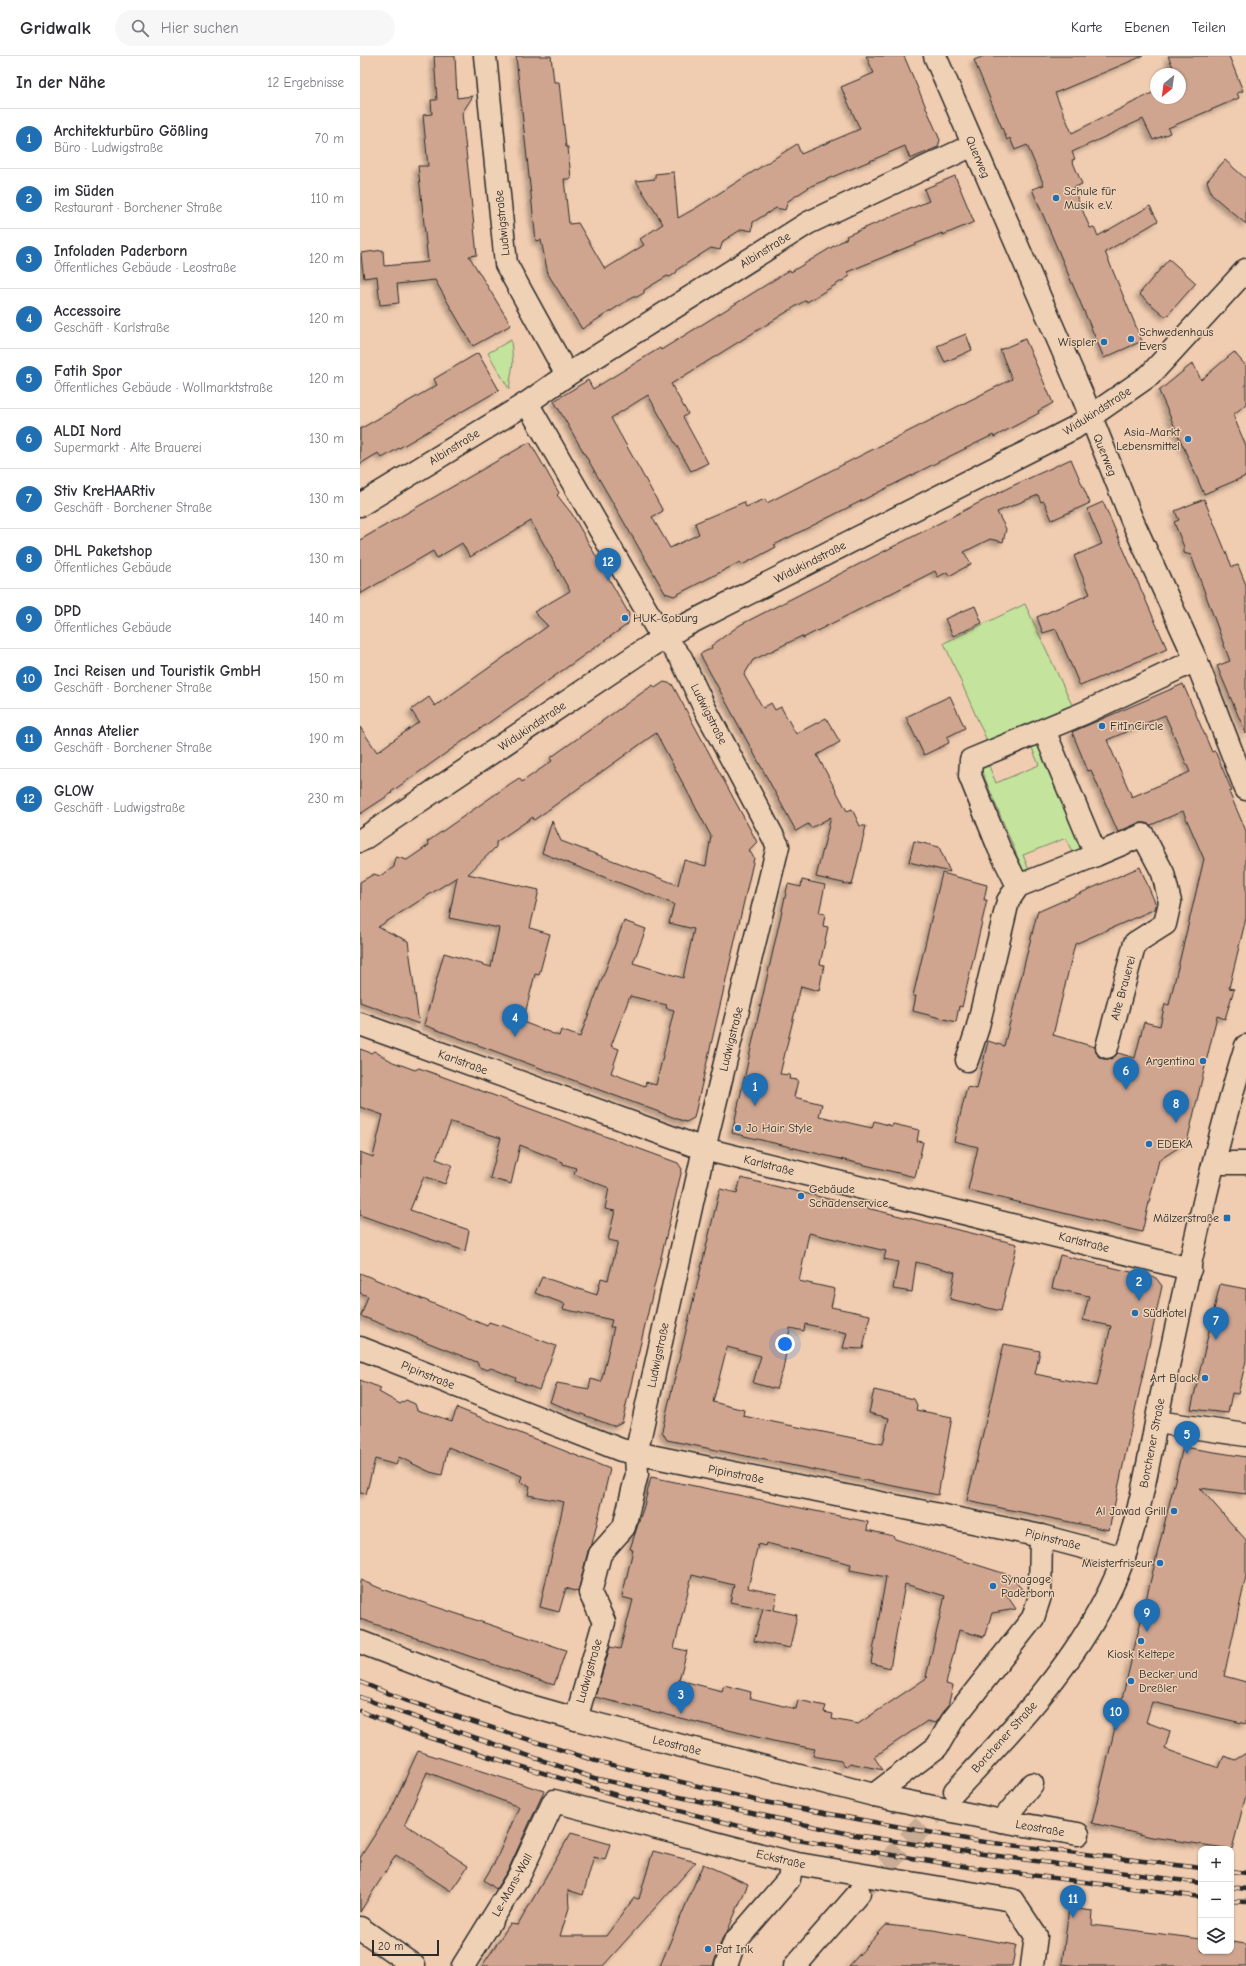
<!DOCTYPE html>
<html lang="de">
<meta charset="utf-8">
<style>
:root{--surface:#fff;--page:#f7f7f7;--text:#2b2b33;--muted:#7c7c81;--line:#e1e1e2;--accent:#1f6fb2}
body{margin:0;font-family:"Comic Neue",sans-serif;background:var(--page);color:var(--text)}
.controls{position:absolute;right:12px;bottom:12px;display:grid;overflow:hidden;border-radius:8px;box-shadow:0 1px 3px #0004}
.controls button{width:36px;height:36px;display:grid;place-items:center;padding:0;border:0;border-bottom:1px solid var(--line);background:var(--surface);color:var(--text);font:20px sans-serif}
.compass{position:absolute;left:790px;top:12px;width:36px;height:36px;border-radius:50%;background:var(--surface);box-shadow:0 1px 3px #0004;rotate:209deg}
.scale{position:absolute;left:12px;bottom:10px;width:67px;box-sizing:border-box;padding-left:4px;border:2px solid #2b2b2b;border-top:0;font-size:11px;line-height:14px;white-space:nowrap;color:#2b2b2b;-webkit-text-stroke:3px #efd1b5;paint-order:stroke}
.you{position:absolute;left:425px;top:1288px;width:14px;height:14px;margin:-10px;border:3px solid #fff;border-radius:50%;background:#1a73e8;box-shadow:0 0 0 6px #1a73e833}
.badge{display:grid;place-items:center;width:26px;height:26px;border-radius:50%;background:var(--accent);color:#fff;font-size:13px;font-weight:700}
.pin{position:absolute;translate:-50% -33px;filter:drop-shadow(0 1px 2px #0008)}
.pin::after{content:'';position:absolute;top:21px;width:14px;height:12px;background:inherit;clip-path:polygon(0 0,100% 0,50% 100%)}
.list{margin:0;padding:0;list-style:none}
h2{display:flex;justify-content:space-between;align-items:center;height:52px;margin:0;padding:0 16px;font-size:17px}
h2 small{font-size:13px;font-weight:400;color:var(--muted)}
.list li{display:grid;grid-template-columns:26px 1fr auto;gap:12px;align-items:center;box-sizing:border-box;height:60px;padding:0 16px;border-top:1px solid var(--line)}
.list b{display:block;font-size:15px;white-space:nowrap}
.list p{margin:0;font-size:13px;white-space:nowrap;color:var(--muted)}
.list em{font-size:13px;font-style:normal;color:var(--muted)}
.icon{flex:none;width:22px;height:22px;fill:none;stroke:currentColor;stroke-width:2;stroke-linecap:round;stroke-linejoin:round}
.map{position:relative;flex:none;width:886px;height:1910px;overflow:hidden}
header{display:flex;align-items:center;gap:24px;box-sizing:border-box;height:56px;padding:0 20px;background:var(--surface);border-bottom:1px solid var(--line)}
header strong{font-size:19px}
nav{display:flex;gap:22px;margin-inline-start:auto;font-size:14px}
.search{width:280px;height:36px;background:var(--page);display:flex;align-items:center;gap:10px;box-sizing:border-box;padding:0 14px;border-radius:22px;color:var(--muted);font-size:15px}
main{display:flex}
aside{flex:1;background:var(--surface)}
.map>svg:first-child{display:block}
.green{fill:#c4e39c;stroke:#788764}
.building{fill:#d0a590;stroke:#2b2b2b;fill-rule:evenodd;filter:url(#shadow)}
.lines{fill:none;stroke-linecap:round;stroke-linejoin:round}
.secondary-tunnel{stroke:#c9ac95;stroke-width:22;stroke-dasharray:22 11;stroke-linecap:butt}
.minor-casing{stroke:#2b2b2b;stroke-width:25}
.secondary-casing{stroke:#2b2b2b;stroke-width:25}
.minor{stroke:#efd1b5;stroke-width:22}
.secondary{stroke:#efd1b5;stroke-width:22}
.rail-casing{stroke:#2b2b2b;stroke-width:4.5}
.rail{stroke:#efd1b5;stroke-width:3;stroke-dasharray:9;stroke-linecap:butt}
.poi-dot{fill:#1f6fb2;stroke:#efd1b5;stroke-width:1.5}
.labels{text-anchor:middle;stroke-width:3;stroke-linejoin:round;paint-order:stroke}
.street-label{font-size:12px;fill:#2b2b2b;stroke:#efd1b5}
.poi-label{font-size:12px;fill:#2b2b2b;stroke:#efd1b5;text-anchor:start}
</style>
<header>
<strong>Gridwalk</strong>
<div class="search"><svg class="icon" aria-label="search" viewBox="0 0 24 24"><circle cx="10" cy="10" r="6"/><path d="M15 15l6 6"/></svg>Hier suchen</div>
<nav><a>Karte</a><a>Ebenen</a><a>Teilen</a></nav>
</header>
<main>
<aside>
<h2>In der Nähe<small>12 Ergebnisse</small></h2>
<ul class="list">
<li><span class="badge">1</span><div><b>Architekturbüro Gößling</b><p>Büro · Ludwigstraße</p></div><em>70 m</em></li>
<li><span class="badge">2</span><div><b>im Süden</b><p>Restaurant · Borchener Straße</p></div><em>110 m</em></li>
<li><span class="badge">3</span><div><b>Infoladen Paderborn</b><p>Öffentliches Gebäude · Leostraße</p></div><em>120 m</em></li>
<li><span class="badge">4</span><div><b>Accessoire</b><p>Geschäft · Karlstraße</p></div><em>120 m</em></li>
<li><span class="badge">5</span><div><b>Fatih Spor</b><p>Öffentliches Gebäude · Wollmarktstraße</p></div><em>120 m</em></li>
<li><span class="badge">6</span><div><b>ALDI Nord</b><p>Supermarkt · Alte Brauerei</p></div><em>130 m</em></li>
<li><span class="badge">7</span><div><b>Stiv KreHAARtiv</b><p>Geschäft · Borchener Straße</p></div><em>130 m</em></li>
<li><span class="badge">8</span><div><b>DHL Paketshop</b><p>Öffentliches Gebäude</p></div><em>130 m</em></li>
<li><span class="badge">9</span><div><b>DPD</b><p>Öffentliches Gebäude</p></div><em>140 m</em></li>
<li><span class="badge">10</span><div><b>Inci Reisen und Touristik GmbH</b><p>Geschäft · Borchener Straße</p></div><em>150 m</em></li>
<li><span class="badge">11</span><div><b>Annas Atelier</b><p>Geschäft · Borchener Straße</p></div><em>190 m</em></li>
<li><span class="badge">12</span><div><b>GLOW</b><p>Geschäft · Ludwigstraße</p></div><em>230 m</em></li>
</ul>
</aside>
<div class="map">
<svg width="886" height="1910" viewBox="0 0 886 1910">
<defs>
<filter id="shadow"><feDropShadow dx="-3.5" dy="3.5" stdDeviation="2" flood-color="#0004"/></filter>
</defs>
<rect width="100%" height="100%" fill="#f0ccb0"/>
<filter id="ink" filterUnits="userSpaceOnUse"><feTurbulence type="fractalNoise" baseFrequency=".025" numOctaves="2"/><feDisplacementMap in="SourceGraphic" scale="8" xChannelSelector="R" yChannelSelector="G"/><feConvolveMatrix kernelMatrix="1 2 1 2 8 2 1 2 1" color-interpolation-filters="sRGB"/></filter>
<g filter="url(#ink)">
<!-- green -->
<g class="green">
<path d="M151 284 153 307 149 333 128 297Z"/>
<path d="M665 548 712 649 627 685 584 587Z"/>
<path d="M681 688 725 794 713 799 706 782 663 799 670 817 665 819 621 713 629 710 636 727 679 709 672 692Z"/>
</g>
<!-- building -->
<g class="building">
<path d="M74 0H95L97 42 113 40 102 57 117 199 109 200 151 269 113 290 75 224 37 228 39 247 20 249 17 220 4 222 2 208 1 197 23 194 24 210 68 206 58 110H68L63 59 72 58 71 44H77Z"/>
<path d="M156 0H191L194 26H199L206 91H208L211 123H204L209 168 218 167 245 213 284 189 280 183 303 168 276 125 295 123V118L314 116 318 162 336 152 437 88 441 98 500 73 481 31 514 17 506 0H544L580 84 578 91 550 103 545 90 451 130 428 145 425 154 416 152 393 166 392 175 382 173 363 185 360 194 351 192 318 213 316 217 310 221 307 220 284 234V237L277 241H273L222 273 188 218 181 184 176 185Z"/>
<path d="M624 0H783L695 37 712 77 796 35V42H820V18H816L808 0H869L883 35 877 37 879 42 808 72 810 77 793 84 783 63 712 96 715 103 712 104 722 128 713 132 730 172 734 171 738 180 790 150 798 165 745 196 782 285 744 302 672 133 684 129 667 89 655 94 650 82 647 84 614 4Z"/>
<path d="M865 104 886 123V168L852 139 847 125Z"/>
<path d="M595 120 614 166 583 179 582 177 487 216 490 220 447 246 446 244 311 328 328 358 323 361 348 407 331 415 288 339 251 362 303 455 292 461 310 492 339 478 335 467 384 446 386 451 405 443 407 447 652 323 640 294 665 283 693 347 678 355 679 357 634 381 633 379 578 406 414 489 416 491 382 509 380 506 314 540 305 537 194 345 228 324 233 333 300 292 301 294 430 214 431 216 487 182 486 180 569 145 564 133Z"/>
<path d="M809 203 836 227 806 261 779 238Z"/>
<path d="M606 278 612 294 585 306 577 290Z"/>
<path d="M874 296 886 310V348L873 359 886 390V420L844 438 799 335 833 307 841 324Z"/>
<path d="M118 297 139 334 22 402 18 397 0 408V373L77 329 74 323Z"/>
<path d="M170 386 199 437 197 439 212 458 269 558 268 568 31 736 32 737 0 758V671L17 696 59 666 51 654 69 641 75 650 188 570 174 556 210 535 171 465 110 501 102 487 77 502 73 495 0 538V484Z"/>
<path d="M711 403 730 447 692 464 684 445 681 446 678 439 637 456 646 473 643 486 630 483 604 496 611 508 589 520 587 516 578 521 575 515 443 582 442 580 393 604 384 619 403 652 411 647 415 654 421 651 436 678 466 662 480 686 457 699 487 755 492 753 500 770H506L492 829 456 821 471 761 451 772 448 768 436 775 340 598 352 592 351 590 380 569 650 431Z"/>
<path d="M844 443 872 511 878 509 886 529V678L857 610 870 605 831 499 824 497V491L814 466 819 464 815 455Z"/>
<path d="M743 446 807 593 720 630 696 573 683 577 677 561 730 538 714 500 742 488 727 453Z"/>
<path d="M615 550 622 567 593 580 585 563Z"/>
<path d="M304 626 312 628 397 786 389 794 394 802 334 1062 326 1066 64 969 84 897 131 911 139 872 89 862 97 821 18 871 48 885 59 968 0 946V826L14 818 20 820 34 811 36 801 47 804 69 789 67 786 150 728 159 722 162 726 192 705 190 702 293 629 295 632ZM296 677 351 780 346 810 324 804 318 829 201 785 192 765 182 797 314 848 309 867 334 873 323 922 273 907 286 873 264 865 220 981 201 974 199 980 163 966 175 918 179 919 190 878 170 872 179 834 108 818 136 791V786L173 761 174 764ZM270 940 307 949 306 952 314 954 296 1029 286 1026 285 1030 251 1017 259 993 251 990Z"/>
<path d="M823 628 852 696 855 695 872 735 869 736 886 775V862L869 932 874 933 865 963 857 960 827 1086 799 1104 782 1176 608 1134 618 1091 594 1085 607 1031 617 1033 628 985 644 990 678 854H682L780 811 796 849 795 853 715 888 693 979 735 991 738 1000 743 1003H751L758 997 775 1002 784 966 800 970 805 948 809 949 844 803 823 755 791 769 785 767H778L758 776 731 714 728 715 712 676ZM805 659 830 716 772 741 747 684Z"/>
<path d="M590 640 605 672 587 681 589 687 564 699 546 661Z"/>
<path d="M554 785 579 791 590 816 549 806Z"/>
<path d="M582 817 627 829 624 844H627L602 951 599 950 596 966 553 955 556 940H553Z"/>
<path d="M442 824 465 829 459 857 465 858 463 870 468 871 460 908 464 909 459 935 441 930 420 1018 430 1019 429 1023 438 1024 434 1041 462 1048 459 1060 512 1072 514 1065 532 1070 533 1068 559 1074 557 1085 563 1086 555 1121 372 1077 428 828 441 831Z"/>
<path d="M0 993 11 997 14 995 33 1006 55 1014 59 1012 318 1107 322 1113 262 1366 253 1370 190 1346 197 1327 229 1333 231 1323 241 1326 254 1271H250L252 1264 203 1253 205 1248 175 1237 182 1221 237 1239 241 1222 248 1224 258 1186 248 1184 255 1155 245 1153 249 1132 214 1118 216 1112 203 1108V1106L160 1089 151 1128 130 1122 141 1082 91 1066 76 1103 92 1109 85 1128 64 1120 50 1154 109 1174 105 1195 0 1159V1096L13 1101 23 1059 0 1051Z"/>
<path d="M381 1122 657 1188 641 1255 590 1243 595 1216 556 1206 552 1236 533 1233 538 1206 524 1203 526 1195 449 1177 439 1225 475 1233 471 1251 510 1259 503 1293 483 1292 487 1277 445 1268 444 1275 430 1272 423 1314 416 1333 393 1327 401 1300 367 1291 353 1346 384 1354 383 1360 523 1388 529 1362 509 1357 514 1334 554 1343 557 1349 556 1354 592 1361 578 1439 307 1384 302 1375 360 1133 377 1137Z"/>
<path d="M700 1199 796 1222 802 1230 749 1474 607 1445 644 1288 680 1295 675 1318 737 1330 751 1270 723 1264 729 1240 692 1232Z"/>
<path d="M0 1217 127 1270 129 1266 141 1270V1269L196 1290 179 1334 155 1324 156 1322 131 1312 127 1314 119 1311 117 1306 1 1260 8 1240 0 1237Z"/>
<path d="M860 1228 886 1233V1305L878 1338 872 1337 868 1357 831 1353Z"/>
<path d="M0 1324 21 1332 19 1336 40 1348 46 1344 55 1348 57 1354 92 1365 97 1352 250 1413 232 1488 228 1495 218 1536 206 1532 199 1556 180 1551 204 1446 168 1439 170 1430 160 1426 162 1420 88 1391 82 1419 70 1416 39 1401 36 1409 15 1403 6 1438 0 1437Z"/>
<path d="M823 1391 886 1401V1438L840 1432 886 1484V1520L864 1620 886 1626V1668L792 1646 786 1666 810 1675 805 1693 859 1712 864 1700 875 1704 886 1697V1739L872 1793 792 1781 732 1767Z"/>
<path d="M291 1421 508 1466 507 1474 533 1480 535 1483 649 1519 662 1533 646 1538 656 1553 632 1557 624 1581 599 1574 586 1628 593 1630 588 1650 576 1667 567 1665 514 1701 523 1714 490 1707 485 1711 481 1705 453 1700 455 1693 413 1685 235 1641 250 1591 260 1593 273 1544 262 1541 273 1494 270 1493 284 1450ZM406 1487 491 1508 490 1514 526 1521 511 1607 530 1612 545 1528 585 1540 566 1621H568L498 1668 472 1663 473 1658 464 1656 466 1650 438 1644 436 1653 390 1642 391 1636 364 1629 362 1635 319 1624 327 1595 314 1592 332 1519 374 1529 370 1546 412 1554 403 1552 394 1585 430 1592 437 1559 414 1554 417 1538 388 1532 398 1488 405 1490Z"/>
<path d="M0 1524 22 1533 206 1594 194 1629 0 1563Z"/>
<path d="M58 1695 184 1735 149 1812 136 1833 124 1824 136 1804 159 1751 67 1716 45 1768 108 1810 91 1835 36 1799 0 1856V1802L33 1750Z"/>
<path d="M211 1777 250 1788 245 1804 234 1801 223 1839 208 1834 209 1852 200 1880H246L274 1842 279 1843 293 1795 336 1806 243 1910H122L150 1868 158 1869Z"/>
<path d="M343 1808 388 1828 367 1876 362 1883 353 1910H300Z"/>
<path d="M709 1852 733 1855 732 1869 841 1883V1895H871V1886L886 1888V1910H721L702 1908Z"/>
<path d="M526 1869 573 1874 656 1889 652 1910H489Z"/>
</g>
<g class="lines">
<!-- secondary-tunnel -->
<path class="secondary-tunnel" d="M503 1833 590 1740"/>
<defs>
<g id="minor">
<path d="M575 0 723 341 772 464 836 604 886 733"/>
<path d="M207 319 448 167 613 89"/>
<path d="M167 347 296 571 321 602 345 653 418 790 344 1093 276 1398 277 1418 264 1471 240 1498 230 1537 244 1566 216 1663"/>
<path d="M0 449 167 347 207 319 146 208 125 0"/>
<path d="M0 785 290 590 324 570 714 372 790 319 886 214"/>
<path d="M736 799 783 779 803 817 810 846 805 868 775 887 747 991"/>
<path d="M658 830 736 799 684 674"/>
<path d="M0 968 344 1093 830 1213"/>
<path d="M607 1004 617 974 648 845 658 830 639 792 610 720 611 704 724 657 836 604"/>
<path d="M854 1107H886"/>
<path d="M0 1292 261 1394 681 1480 764 1502"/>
<path d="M797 1366 886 1379"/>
<path d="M0 1586 156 1646 216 1663 514 1739 642 1765 672 1728"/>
<path d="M514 1739 577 1691 592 1665 673 1562 680 1540 681 1480"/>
<path d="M642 1765 718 1778"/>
<path d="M103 1910 160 1818 194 1745 432 1807 652 1844 676 1880 672 1910"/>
<path d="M366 1910 374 1887 429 1823 432 1807"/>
</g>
<g id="secondary">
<path d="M595 1735C653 1673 712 1612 750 1534 781 1471 788 1401 803 1333 828 1218 851 1102 886 990"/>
<path d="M0 1872 54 1910"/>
<path d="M435 1910 499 1837"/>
</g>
</defs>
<!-- minor casing -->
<use href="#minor" class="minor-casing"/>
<!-- secondary casing -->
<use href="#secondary" class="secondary-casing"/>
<!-- minor -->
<use href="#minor" class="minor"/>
<!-- secondary -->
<use href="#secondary" class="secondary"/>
<defs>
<g id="rail">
<path d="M0 1626 45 1644 236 1705 399 1745 617 1785 841 1812"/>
<path d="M0 1641 37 1655 234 1722 428 1765 495 1779 601 1795 841 1827"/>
<path d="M0 1655 58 1678 130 1701 256 1739 431 1783 608 1811 841 1841"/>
<path d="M871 1815 886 1817"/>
<path d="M871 1831 886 1833"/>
<path d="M871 1845 886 1846"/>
</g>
</defs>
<!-- rail casing -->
<use href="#rail" class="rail-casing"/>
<!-- rail -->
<use href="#rail" class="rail"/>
</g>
</g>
<!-- markers -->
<g class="poi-dot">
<circle cx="696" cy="142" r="4"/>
<circle cx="771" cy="283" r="4"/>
<circle cx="744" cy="286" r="4"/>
<circle cx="828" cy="383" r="4"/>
<circle cx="265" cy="562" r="4"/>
<circle cx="742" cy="670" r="4"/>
<circle cx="843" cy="1005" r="4"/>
<circle cx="378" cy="1072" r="4"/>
<circle cx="789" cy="1088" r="4"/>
<circle cx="441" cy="1140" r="4"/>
<rect x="863" y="1158" width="8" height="8" rx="2"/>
<circle cx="775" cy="1257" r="4"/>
<circle cx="845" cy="1322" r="4"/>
<circle cx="814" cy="1455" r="4"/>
<circle cx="800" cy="1507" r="4"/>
<circle cx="633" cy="1530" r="4"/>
<circle cx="781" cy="1585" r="4"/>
<circle cx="771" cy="1625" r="4"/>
<circle cx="348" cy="1893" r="4"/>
</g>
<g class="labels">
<!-- street labels -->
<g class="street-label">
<text transform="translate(618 101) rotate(67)" y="4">Querweg</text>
<text transform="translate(142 167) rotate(-96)" y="4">Ludwigstraße</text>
<text transform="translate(405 194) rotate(-32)" y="4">Albinstraße</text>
<text transform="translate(737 355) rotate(-33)" y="4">Widukindstraße</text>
<text transform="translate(94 391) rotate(-32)" y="4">Albinstraße</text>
<text transform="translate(745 399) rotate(68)" y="4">Querweg</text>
<text transform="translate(450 506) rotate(-27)" y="4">Widukindstraße</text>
<text transform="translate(349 658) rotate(63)" y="4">Ludwigstraße</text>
<text transform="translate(172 670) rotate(-34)" y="4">Widukindstraße</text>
<text transform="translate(763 932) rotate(-75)" y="4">Alte Brauerei</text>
<text transform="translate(371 983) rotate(-76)" y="4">Ludwigstraße</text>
<text transform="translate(103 1006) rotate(20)" y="4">Karlstraße</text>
<text transform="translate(409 1109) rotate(14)" y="4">Karlstraße</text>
<text transform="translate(724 1186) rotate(14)" y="4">Karlstraße</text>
<text transform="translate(298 1299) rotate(-78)" y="4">Ludwigstraße</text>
<text transform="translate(68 1319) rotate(22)" y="4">Pipinstraße</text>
<text transform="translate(792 1387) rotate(-79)" y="4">Borchener Straße</text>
<text transform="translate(376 1418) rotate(11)" y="4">Pipinstraße</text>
<text transform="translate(693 1483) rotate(14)" y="4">Pipinstraße</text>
<text transform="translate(229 1615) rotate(-74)" y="4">Ludwigstraße</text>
<text transform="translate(644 1681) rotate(-48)" y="4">Borchener Straße</text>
<text transform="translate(317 1689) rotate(14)" y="4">Leostraße</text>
<text transform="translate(680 1772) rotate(10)" y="4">Leostraße</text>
<text transform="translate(421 1803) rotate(13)" y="4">Eckstraße</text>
<text transform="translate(152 1829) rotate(-61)" y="4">Le-Mans-Wall</text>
</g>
<!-- poi labels -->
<g class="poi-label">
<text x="704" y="139">Schule für<tspan x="704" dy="14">Musik e.V.</tspan></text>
<text x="779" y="280">Schwedenhaus<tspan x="779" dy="14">Evers</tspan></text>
<text x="736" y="290" text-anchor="end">Wispler</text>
<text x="820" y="380" text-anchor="end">Asia-Markt<tspan x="820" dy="14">Lebensmittel</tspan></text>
<text x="273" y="566">HUK-Coburg</text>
<text x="750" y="674">FitInCircle</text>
<text x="835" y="1009" text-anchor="end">Argentina</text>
<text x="386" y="1076">Jo Hair Style</text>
<text x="797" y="1092">EDEKA</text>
<text x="449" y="1137">Gebäude<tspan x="449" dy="14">Schadenservice</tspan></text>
<text x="859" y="1166" text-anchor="end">Mälzerstraße</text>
<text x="783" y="1261">Südhotel</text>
<text x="837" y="1326" text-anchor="end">Art Black</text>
<text x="806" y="1459" text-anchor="end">Al Jawad Grill</text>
<text x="792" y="1511" text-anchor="end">Meisterfriseur</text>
<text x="641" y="1527">Synagoge<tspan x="641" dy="14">Paderborn</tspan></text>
<text x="781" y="1602" text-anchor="middle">Kiosk Keltepe</text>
<text x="779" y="1622">Becker und<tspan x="779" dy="14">Dreßler</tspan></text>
<text x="356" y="1897">Pat Ink</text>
</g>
</g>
</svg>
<div class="controls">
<button>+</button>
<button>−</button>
<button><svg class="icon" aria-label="layers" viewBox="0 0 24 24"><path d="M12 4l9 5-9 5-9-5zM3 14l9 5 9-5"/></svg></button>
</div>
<svg class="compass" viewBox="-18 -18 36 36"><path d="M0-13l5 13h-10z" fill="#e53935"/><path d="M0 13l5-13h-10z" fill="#7c7c81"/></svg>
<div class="scale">20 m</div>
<div class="you"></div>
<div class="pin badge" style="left:395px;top:1050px">1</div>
<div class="pin badge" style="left:779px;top:1245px">2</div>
<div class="pin badge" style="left:321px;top:1658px">3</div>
<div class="pin badge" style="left:155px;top:981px">4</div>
<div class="pin badge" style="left:827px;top:1398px">5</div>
<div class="pin badge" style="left:766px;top:1034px">6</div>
<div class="pin badge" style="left:856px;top:1284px">7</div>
<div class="pin badge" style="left:816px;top:1067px">8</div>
<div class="pin badge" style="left:787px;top:1576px">9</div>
<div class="pin badge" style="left:756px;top:1675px">10</div>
<div class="pin badge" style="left:713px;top:1862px">11</div>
<div class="pin badge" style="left:248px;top:525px">12</div>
</div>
</main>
